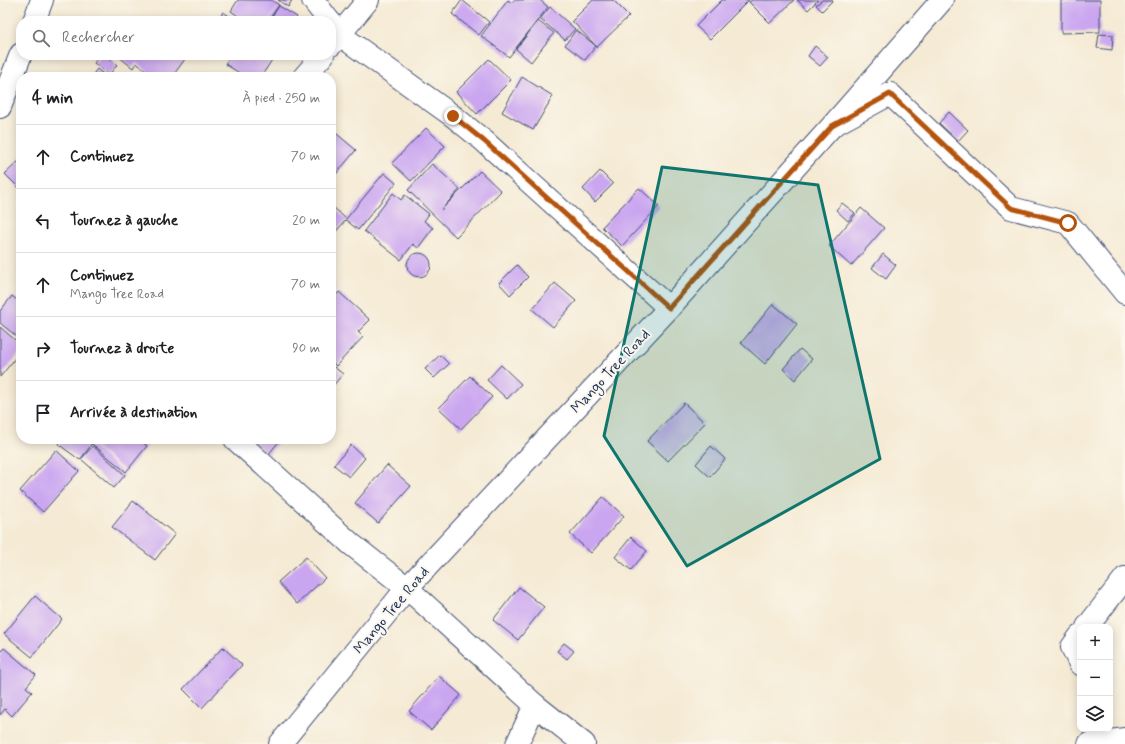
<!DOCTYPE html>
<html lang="fr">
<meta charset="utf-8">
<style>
:root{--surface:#fff;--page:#f6f6f6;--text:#202124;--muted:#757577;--line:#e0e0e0}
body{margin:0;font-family:Mynerve,sans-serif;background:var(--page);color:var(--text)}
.controls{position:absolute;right:12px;bottom:12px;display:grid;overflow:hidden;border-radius:8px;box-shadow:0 2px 10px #0003}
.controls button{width:36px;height:36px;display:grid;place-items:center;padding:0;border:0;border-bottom:1px solid var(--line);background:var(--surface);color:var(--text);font:20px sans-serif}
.stop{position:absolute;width:12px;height:12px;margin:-9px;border:3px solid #b45309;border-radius:50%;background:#fff}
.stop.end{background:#b45309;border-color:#fff;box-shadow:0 1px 4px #0008}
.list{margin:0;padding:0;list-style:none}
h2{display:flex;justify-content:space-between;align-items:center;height:52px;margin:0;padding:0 16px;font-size:17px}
h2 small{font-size:13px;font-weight:400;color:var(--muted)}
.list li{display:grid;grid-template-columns:26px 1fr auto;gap:12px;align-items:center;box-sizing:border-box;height:64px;padding:0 16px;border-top:1px solid var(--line)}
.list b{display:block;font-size:15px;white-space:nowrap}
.list p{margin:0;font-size:13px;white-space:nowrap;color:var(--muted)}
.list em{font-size:13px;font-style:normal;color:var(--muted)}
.icon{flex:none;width:22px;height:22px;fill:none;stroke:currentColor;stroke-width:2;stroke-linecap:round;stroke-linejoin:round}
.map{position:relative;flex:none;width:1125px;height:744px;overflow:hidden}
.search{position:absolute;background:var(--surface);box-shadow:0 2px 10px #0003;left:16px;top:16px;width:320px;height:44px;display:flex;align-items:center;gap:10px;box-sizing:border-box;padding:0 14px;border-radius:16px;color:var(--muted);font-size:15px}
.panel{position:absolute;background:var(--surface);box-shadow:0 2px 10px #0003;left:16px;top:72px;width:320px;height:372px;border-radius:16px}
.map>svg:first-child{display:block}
.building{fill:#caa6f0}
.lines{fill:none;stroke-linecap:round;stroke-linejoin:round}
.minor-casing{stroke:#3c4b70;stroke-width:24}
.major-casing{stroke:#3c4b70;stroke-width:24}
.minor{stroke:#fff;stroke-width:22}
.major{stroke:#fff;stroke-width:22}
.route{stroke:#b45309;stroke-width:5}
.marked{fill:#0f766e;fill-opacity:0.2;stroke:#0f766e;stroke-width:3;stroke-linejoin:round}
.labels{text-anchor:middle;stroke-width:4;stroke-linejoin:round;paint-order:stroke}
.street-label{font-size:15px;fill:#1b2f5e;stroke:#fbf7ec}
</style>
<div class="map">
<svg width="1125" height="744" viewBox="0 0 1125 744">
<rect width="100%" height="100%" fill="#fbf7ec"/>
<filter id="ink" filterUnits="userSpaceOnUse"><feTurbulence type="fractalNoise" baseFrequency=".025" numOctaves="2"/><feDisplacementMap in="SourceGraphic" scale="8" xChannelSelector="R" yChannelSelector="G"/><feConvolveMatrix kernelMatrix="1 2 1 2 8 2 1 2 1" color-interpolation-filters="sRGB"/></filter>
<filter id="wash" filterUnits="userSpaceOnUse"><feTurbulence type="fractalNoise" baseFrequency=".012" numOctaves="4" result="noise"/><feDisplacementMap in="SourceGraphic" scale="16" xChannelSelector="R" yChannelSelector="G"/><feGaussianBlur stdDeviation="0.9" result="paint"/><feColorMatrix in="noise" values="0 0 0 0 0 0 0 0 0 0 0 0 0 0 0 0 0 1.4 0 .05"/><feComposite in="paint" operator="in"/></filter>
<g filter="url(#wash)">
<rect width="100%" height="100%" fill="#f5ead4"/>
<g id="blocks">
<!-- building -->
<g class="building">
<path d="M238 0H271L279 5 268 21H245L231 11Z"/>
<path d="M278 0H292L288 7Z"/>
<path d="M462 0 489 22 479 35 452 14Z"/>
<path d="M508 0 512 3 514 0H540L548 7 509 57 481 36Z"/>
<path d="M593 0H613L629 16 597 47 572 21Z"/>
<path d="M722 0H749L710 39 696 26Z"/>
<path d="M752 0H794L770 23 749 2Z"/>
<path d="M797 0H818L808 10Z"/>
<path d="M822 0H833L822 11 816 5Z"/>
<path d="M1061 0H1100V32L1061 33Z"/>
<path d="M279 6 297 17 295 21H269Z"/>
<path d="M550 7 575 29 565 40 540 19Z"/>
<path d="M223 12 237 21H218Z"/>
<path d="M538 21 554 33 531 62 516 49Z"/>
<path d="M576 30 596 46 585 60 565 45Z"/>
<path d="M1099 34 1113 35 1112 50 1097 48Z"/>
<path d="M815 46 828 57 820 66 808 56Z"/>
<path d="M100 55H106L117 65 109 75 94 63Z"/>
<path d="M119 55H180L185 59 172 77H151L153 75 136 63 133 68 118 56Z"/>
<path d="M231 55H275L261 77H246L225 64Z"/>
<path d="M489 59 511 80 477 114 456 92Z"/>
<path d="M97 69 107 77H91Z"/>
<path d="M522 77 553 96 533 130 502 112Z"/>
<path d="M949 112 968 130 958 141 939 123Z"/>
<path d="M426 128 445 146 411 181 392 163Z"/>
<path d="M331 129 356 150 331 180Z"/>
<path d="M21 159V190L5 174Z"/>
<path d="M432 164 460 189 441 210 480 171 501 191 456 237 408 190Z"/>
<path d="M600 171 613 184 595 202 583 189Z"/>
<path d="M384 173 396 183 358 230 346 220 331 237V205L346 219Z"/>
<path d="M639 188 659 206 622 246 602 227Z"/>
<path d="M393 193 401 200 405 195 429 214 424 221 433 228 418 248 413 244 401 260 364 231Z"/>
<path d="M842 203 855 213 848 221 836 210Z"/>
<path d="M861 208 884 228 851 266 829 246Z"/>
<circle cx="419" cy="265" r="12"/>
<path d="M883 254 896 265 886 279 872 268Z"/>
<path d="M517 265 528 277 510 295 499 283Z"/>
<path d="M331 283 336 287 331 293Z"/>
<path d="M555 283 576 301 553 327 532 309Z"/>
<path d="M339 292 370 320 358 332 363 337 336 366 331 361V301Z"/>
<path d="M12 296 21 303V340L0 323V311Z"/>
<path d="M773 304 797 324 765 364 741 343Z"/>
<path d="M0 327 21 345V351L0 377Z"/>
<path d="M800 349 812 359 795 380 783 369Z"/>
<path d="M440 355 449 364 434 378 425 369Z"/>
<path d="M501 365 521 384 507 399 487 380Z"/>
<path d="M334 367 343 374 331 388V370Z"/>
<path d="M470 376 492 397 461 429 439 408Z"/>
<path d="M684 403 705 423 668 461 647 441Z"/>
<path d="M61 439H85L92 444 80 460 58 444Z"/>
<path d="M92 439H139L147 446 126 472 90 442Z"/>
<path d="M249 439H281L268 455Z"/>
<path d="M351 445 365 458 349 477 334 465Z"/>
<path d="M93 446 125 475 114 488 81 459Z"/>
<path d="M711 446 725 459 710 477 696 464Z"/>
<path d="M56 450 79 471 43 512 20 491Z"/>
<path d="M387 465 411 486 378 523 355 503Z"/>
<path d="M603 497 624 516 591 553 570 534Z"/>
<path d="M133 501 175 534 155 560 112 527Z"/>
<path d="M631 537 647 551 631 570 615 557Z"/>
<path d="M306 557 325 578 297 604 278 582Z"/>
<path d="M519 587 544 607 518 640 493 620Z"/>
<path d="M35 596 62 619 32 657 4 634Z"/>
<path d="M564 643 574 651 567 659 557 651Z"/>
<path d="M223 647 242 665 202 708 183 689Z"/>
<path d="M4 648 36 675 26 687 32 692 12 716 5 709 0 715V652Z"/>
<path d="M439 676 461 695 431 730 409 711Z"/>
</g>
</g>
</g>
<g filter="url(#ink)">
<use href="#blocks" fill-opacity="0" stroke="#3c4b70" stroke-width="1"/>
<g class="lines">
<defs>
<g id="minor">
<path d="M313 0 329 21"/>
<path d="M34 21 42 0"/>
<path d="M331 23 340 35 453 116 484 141 669 308"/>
<path d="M331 45 368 0"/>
<path d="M304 77 323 55"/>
<path d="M0 107 21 54"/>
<path d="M835 124 890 94 1011 208 1068 223 1125 293"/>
<path d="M235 439 351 544 407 588 535 705 584 744"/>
<path d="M1087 627 1125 578"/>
<path d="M1080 636 1072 647 1080 664"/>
<path d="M517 744 535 705"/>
<path d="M1089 744 1125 739"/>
</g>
<path id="major" d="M280 744 407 588 669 308 832 126 942 0"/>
</defs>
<!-- minor casing -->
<use href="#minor" class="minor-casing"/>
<!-- major casing -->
<use href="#major" class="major-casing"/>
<!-- minor -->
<use href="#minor" class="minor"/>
<!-- major -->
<use href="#major" class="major"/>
</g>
</g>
<g class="lines" filter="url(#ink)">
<!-- route -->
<path class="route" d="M453 116 484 141 669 308 832 126 890 94 1011 208 1068 223"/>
</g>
<!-- marked area -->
<path class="marked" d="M662 167 818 185 880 459 687 566 604 436Z"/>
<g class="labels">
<!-- street labels -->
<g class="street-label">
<text transform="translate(610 371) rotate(-47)" y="5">Mango Tree Road</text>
<text transform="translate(391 610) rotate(-50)" y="5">Mango Tree Road</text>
</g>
</g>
</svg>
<div class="controls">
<button>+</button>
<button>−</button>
<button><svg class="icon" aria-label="layers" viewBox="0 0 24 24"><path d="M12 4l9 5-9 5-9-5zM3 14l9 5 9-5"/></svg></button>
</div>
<div class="stop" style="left:1068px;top:223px"></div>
<div class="stop end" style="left:453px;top:116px"></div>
<div class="search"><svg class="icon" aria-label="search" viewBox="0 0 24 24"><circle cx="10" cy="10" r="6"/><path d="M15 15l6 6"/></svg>Rechercher</div>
<section class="panel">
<h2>4 min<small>À pied · 250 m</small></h2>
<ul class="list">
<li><svg class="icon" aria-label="ahead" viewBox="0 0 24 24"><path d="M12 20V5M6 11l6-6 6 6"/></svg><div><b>Continuez</b></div><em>70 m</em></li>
<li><svg class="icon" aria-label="left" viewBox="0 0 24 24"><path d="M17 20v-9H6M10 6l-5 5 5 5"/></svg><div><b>Tournez à gauche</b></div><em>20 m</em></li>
<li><svg class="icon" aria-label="ahead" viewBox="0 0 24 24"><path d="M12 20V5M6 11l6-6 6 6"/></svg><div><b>Continuez</b><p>Mango Tree Road</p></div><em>70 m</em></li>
<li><svg class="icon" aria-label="right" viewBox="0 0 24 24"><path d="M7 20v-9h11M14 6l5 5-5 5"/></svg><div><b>Tournez à droite</b></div><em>90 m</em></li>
<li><svg class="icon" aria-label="arrive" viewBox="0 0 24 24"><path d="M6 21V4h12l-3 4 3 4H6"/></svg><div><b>Arrivée à destination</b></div></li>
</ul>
</section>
</div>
